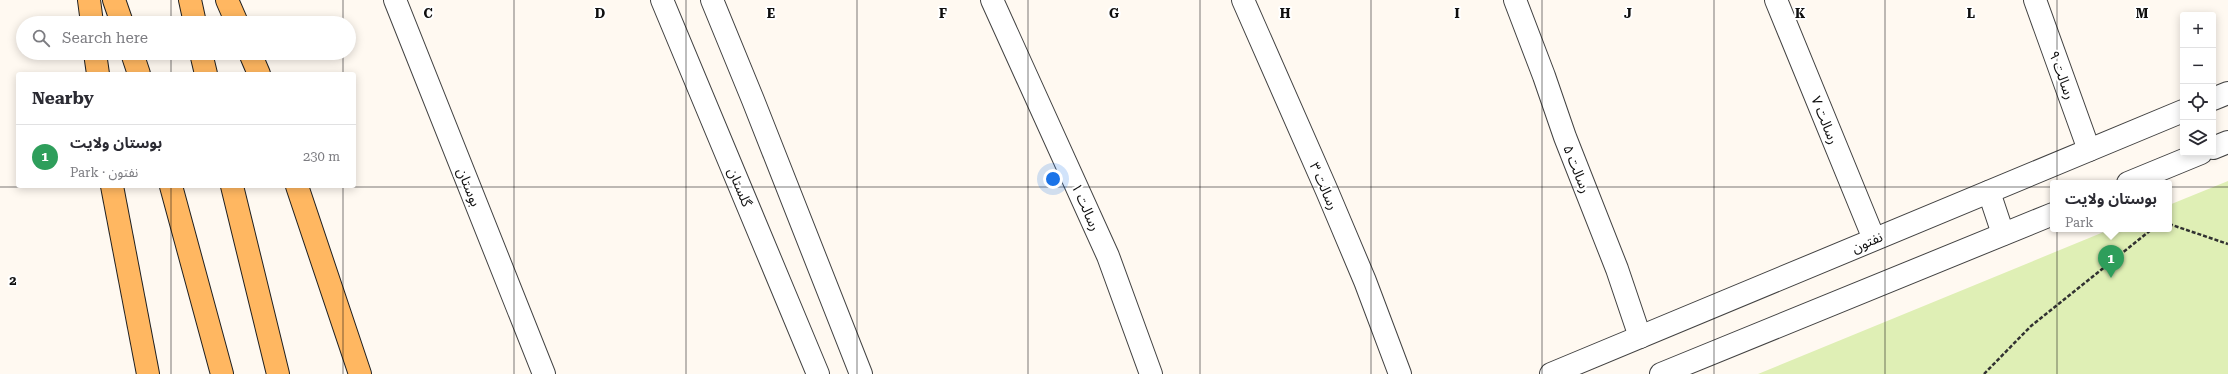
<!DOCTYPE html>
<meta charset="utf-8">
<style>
:root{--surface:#fff;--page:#f2f2f3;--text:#2b2b33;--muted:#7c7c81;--line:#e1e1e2;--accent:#cf1746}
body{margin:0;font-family:"Roboto Serif","Noto Sans Arabic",serif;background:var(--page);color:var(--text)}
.controls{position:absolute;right:12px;top:12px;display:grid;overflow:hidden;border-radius:4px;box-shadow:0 2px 10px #0003}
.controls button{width:36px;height:36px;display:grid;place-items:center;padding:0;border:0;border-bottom:1px solid var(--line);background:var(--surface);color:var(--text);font:20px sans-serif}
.you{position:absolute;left:1053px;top:179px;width:14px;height:14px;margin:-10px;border:3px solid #fff;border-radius:50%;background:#1a73e8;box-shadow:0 0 0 6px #1a73e833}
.badge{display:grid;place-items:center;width:26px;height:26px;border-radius:50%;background:var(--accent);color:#fff;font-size:13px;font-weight:700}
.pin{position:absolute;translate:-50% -33px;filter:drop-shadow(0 1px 2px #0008)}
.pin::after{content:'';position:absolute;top:21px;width:14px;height:12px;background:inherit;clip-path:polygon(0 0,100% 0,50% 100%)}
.popup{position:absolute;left:2050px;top:180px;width:122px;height:52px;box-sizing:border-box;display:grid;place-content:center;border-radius:4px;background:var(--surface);filter:drop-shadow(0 1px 3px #0005);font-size:13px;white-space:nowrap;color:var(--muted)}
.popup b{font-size:15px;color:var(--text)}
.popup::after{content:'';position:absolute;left:50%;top:100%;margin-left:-8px;border:8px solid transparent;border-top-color:var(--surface)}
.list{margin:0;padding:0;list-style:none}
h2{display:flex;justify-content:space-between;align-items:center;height:52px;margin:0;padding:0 16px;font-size:17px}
h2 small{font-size:13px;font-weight:400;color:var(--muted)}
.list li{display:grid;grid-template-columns:26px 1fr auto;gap:12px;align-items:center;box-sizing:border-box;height:64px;padding:0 16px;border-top:1px solid var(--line)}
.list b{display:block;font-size:15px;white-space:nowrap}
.list p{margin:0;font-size:13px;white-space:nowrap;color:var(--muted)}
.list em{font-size:13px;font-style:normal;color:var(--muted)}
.icon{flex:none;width:22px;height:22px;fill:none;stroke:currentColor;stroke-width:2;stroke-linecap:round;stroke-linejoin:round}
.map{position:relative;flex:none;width:2228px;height:374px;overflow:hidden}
.search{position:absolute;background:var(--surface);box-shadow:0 2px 10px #0003;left:16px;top:16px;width:340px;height:44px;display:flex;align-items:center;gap:10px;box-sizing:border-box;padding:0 14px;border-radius:22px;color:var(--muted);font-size:15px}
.panel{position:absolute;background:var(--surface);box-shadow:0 2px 10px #0003;left:16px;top:72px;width:340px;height:116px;border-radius:4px}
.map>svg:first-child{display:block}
.green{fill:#dfefb5}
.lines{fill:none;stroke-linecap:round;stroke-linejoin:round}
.minor-casing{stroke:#424242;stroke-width:24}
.tertiary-casing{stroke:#424242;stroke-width:24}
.primary-casing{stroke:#202020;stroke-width:24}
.path{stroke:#313131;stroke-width:2.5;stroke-dasharray:4 2;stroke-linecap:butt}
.minor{stroke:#fff;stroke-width:22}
.tertiary{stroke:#fff;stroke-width:22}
.primary{stroke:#ffb761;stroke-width:22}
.grid{fill:none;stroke:#0f0f0f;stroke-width:1;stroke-opacity:0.55}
.labels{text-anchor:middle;stroke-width:4;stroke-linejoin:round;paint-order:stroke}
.street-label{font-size:14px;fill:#0f0f0f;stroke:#fff}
.grid-label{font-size:13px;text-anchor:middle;font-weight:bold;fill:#0f0f0f;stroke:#fff;stroke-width:4;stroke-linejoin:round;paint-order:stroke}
</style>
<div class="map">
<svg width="2228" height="374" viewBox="0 0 2228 374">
<rect width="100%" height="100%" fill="#fff9f1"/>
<!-- green -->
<path class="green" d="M2228 181V374H1758L2111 229H2169V205Z"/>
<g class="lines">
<defs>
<g id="minor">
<path d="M395 0 544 374"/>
<path d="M992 0 1108 256 1151 374"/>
<path d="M1243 0 1327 191 1365 281 1400 374"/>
<path d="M1515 0 1544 76 1565 137 1617 269 1640 337"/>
<path d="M1776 0 1874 239"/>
<path d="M2035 0 2089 150"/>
</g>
<g id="tertiary">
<path d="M662 0 818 374"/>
<path d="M712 0 753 100 861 374"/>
<path d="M2213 99 2228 93"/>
<path d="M2213 148 2228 142"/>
<path d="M2128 183 2201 153"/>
<path d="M1989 192 2003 234"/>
<path d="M1551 374 2183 111"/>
<path d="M1661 374 2053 214"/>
</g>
<g id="primary">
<path d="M89 0 92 23"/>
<path d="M114 0 122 23"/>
<path d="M190 0 195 23"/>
<path d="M227 0 237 23"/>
<path d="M95 53 98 74"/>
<path d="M132 53 139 74"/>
<path d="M201 53 206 74"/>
<path d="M250 53 259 74"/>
<path d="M112 186 148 374"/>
<path d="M171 186 222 374"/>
<path d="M232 186 278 374"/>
<path d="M297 186 360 374"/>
</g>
</defs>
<!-- minor casing -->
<use href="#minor" class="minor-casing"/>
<!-- tertiary casing -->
<use href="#tertiary" class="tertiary-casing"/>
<!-- primary casing -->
<use href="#primary" class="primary-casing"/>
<!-- path -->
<g class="path">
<path d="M2169 224 2228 244"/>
<path d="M1984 374 2031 326 2152 229"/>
</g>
<!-- minor -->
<use href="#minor" class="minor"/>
<!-- tertiary -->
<use href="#tertiary" class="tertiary"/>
<!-- primary -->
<use href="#primary" class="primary"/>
</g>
<!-- grid -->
<path class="grid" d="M171 0V23M343 0V23M514 0V374M686 0V374M857 0V374M1028 0V374M1200 0V374M1371 0V374M1542 0V374M1714 0V374M1885 0V374M2057 0V374M171 53V74M343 53V74M171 186V374M343 186V374M0 187H2228"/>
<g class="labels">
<!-- street labels -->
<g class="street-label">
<text transform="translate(2062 75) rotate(70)" y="5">رسالت ۹</text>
<text transform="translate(1825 120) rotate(68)" y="5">رسالت ۷</text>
<text transform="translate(1577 169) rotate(68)" y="5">رسالت ۵</text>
<text transform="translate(1324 186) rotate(66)" y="5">رسالت ۳</text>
<text transform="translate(469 187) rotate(68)" y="5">بوستان</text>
<text transform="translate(740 187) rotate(67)" y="5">گلستان</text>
<text transform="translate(1086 207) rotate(66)" y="5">رسالت ۱</text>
<text transform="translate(1867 242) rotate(-23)" y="5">نفتون</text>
</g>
</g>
<g class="grid-label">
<text x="428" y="18">C</text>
<text x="600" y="18">D</text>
<text x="771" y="18">E</text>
<text x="943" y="18">F</text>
<text x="1114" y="18">G</text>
<text x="1285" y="18">H</text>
<text x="1457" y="18">I</text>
<text x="1628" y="18">J</text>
<text x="1800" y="18">K</text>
<text x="1971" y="18">L</text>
<text x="2142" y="18">M</text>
<text x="13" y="285">2</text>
</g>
</svg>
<div class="controls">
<button>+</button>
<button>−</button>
<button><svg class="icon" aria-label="locate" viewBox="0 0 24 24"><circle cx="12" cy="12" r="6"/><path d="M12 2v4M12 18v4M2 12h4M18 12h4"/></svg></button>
<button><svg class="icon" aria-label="layers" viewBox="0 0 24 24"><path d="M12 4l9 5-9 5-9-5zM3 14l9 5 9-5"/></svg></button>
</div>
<div class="you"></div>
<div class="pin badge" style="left:2111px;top:278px;background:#2e9e5b">1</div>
<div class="popup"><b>بوستان ولایت</b>Park</div>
<div class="search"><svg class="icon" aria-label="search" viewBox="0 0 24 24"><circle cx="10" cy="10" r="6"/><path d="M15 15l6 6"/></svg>Search here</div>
<section class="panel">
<h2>Nearby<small></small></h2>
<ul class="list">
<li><span class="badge" style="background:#2e9e5b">1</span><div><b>بوستان ولایت</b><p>Park · نفتون</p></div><em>230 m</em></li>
</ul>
</section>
</div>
